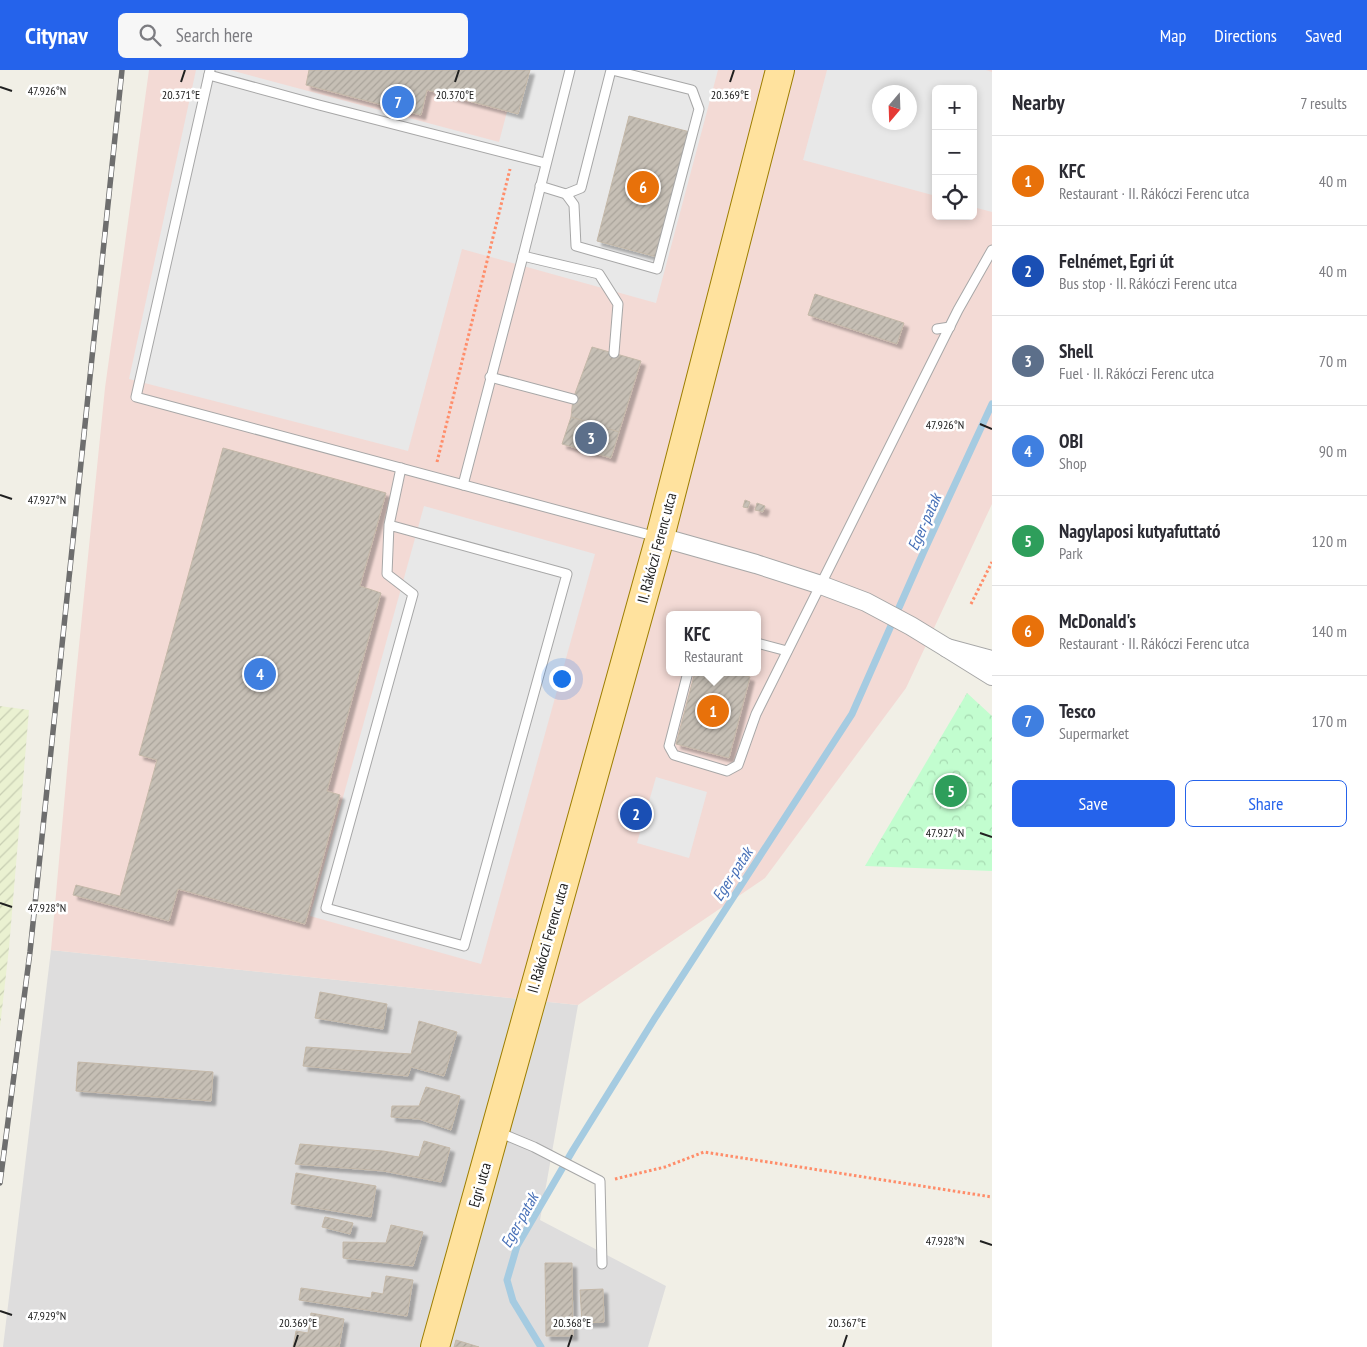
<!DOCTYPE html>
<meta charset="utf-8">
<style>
:root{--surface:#fff;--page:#f7f7f7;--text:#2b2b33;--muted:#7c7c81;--line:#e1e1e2;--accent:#2563eb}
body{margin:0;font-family:"PT Sans Narrow",sans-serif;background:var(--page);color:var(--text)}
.controls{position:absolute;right:15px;top:15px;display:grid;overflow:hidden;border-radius:8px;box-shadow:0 2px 8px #0003}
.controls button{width:45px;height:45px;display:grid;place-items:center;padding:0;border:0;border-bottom:1px solid var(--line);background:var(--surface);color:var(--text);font:25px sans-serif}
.compass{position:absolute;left:872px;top:15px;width:45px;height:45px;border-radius:50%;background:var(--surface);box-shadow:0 2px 8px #0003;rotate:199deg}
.you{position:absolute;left:561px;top:608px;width:18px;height:18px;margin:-12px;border:4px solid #fff;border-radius:50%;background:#1a73e8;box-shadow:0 0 0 8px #1a73e833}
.badge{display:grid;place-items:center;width:32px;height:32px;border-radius:50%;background:var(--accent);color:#fff;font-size:16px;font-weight:700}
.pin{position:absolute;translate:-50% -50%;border:2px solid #fff;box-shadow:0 1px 5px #0006}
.popup{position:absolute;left:666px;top:541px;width:95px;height:65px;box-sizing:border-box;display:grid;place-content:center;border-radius:8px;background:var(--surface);filter:drop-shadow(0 1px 4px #0005);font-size:16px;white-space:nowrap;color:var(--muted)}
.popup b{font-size:19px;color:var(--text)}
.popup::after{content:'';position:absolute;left:50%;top:100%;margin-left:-10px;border:10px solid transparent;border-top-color:var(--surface)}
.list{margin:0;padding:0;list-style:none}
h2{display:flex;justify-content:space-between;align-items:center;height:65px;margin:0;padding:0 20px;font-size:21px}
h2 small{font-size:16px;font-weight:400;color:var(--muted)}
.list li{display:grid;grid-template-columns:32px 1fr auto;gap:15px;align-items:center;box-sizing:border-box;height:90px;padding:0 20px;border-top:1px solid var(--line)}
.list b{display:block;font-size:19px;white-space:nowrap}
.list p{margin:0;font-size:16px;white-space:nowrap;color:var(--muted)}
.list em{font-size:16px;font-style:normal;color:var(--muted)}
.actions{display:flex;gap:10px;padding:15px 20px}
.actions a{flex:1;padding:11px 0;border:1px solid var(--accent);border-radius:8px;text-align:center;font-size:18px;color:var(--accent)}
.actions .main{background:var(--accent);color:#fff}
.icon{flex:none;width:28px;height:28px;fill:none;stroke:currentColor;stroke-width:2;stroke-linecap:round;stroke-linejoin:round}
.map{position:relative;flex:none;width:992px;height:1277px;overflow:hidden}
header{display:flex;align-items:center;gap:30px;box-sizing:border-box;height:70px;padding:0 25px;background:var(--accent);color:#fff}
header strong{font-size:24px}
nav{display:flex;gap:28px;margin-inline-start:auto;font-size:18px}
.search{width:350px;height:45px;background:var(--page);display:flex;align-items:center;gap:12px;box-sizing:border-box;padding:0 18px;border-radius:8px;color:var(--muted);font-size:19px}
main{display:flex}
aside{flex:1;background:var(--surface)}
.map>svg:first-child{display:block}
.residential{fill:#dedddd}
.commercial{fill:#f3dad5;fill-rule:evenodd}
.farmland{fill:url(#farmland-furrows)}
.park{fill:url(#park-crowns)}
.parking{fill:#e8e8e8;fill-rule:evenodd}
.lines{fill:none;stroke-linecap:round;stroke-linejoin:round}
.stream{stroke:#a5cbe1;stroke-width:7}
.building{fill:url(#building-hatch);stroke:#c4b8a8;filter:url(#shadow)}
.service-casing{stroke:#a7a7a7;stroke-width:11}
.minor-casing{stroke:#a7a7a7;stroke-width:20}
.primary-casing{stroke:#9d7e00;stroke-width:30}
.path{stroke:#ff8d6a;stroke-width:3;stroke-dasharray:2.5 2.5;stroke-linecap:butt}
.service{stroke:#fff;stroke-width:9}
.minor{stroke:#fff;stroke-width:18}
.primary{stroke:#ffe29e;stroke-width:28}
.rail-casing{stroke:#6e6e6e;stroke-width:5.5}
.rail{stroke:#fff;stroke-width:4;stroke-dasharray:11;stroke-linecap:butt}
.ticks{fill:none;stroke:#202020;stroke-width:2}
.labels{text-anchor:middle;stroke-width:5;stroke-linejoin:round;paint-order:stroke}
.street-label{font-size:15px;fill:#202020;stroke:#fff}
.water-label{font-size:16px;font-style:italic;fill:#466fb7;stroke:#fff}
.ticks-label{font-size:12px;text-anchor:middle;fill:#202020;stroke:#fff;stroke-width:5;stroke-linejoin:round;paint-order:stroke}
</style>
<header>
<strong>Citynav</strong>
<div class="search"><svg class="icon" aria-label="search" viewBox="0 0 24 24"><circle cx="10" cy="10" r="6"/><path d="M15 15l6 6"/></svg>Search here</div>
<nav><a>Map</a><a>Directions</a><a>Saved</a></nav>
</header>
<main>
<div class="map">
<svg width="992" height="1277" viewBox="0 0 992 1277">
<defs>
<pattern id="farmland-furrows" width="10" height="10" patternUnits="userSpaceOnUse" patternTransform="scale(1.25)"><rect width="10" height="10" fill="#eaf1d1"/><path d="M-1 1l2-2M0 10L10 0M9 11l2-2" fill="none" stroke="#c8ceb3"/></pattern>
<pattern id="park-crowns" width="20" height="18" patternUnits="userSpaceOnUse" patternTransform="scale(1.25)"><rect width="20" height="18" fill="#c2fdcf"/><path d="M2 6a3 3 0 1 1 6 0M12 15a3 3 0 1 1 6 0" fill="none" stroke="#a6d9b1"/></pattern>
<pattern id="building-hatch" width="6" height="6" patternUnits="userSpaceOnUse" patternTransform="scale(1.25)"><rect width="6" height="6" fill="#c6bfb5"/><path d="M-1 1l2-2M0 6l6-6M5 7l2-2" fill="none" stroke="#aaa49b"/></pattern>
<filter id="shadow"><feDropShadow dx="4.5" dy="4.5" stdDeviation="1" flood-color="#0004"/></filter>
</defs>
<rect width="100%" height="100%" fill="#f1efe6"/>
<!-- residential -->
<path class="residential" d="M51 880 578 935 540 1150 666 1216 648 1277H3Z"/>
<!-- commercial -->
<path class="commercial" d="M149 0H992V434L906 618 765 808 578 935 51 880 72 645 105 318ZM936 19H973V146H936ZM879 22H909V52H879ZM669 545H757V602H669Z"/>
<!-- farmland -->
<path class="farmland" d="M0 636 29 640 9 878 0 957Z"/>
<!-- park -->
<path class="park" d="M967 623 992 646V801L865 796Z"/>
<!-- parking -->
<g class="parking">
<path d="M196 0H230L499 72 518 0H718L656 233 462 179 408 381 129 309Z"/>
<path d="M827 0H986L992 2V142L973 137V19H936V126L803 90ZM909 22V52H879V22Z"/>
<path d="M424 436 595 484 481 894 310 846Z"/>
<path d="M656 707 707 722 689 788 637 773Z"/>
</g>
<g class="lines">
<!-- stream -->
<path class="stream" d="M541 1277 513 1231 507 1210 517 1176 573 1080 655 948 852 644 924 481 992 334"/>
</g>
<!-- building -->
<g class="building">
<path d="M309 0H530L518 44 427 20 421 45 306 15Z"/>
<path d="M629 46 690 62 657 187 597 171Z"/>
<path d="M815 224 904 253 897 274 808 245Z"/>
<path d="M592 277 641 291 619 362 571 347 573 329Z"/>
<path d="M571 347 619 362 611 388 562 374Z"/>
<path d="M223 378 386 423 360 516 381 523 327 721 340 725 305 854 178 819 169 851 73 825 76 815 120 826 157 690 139 685Z"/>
<path d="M745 430 750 432 748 438 743 437Z"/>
<path d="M757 433 765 436 763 442 755 440Z"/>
<path d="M695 602H730L750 607 729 688 676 674Z"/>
<path d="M320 922 387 934 383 959 315 948Z"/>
<path d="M419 951 457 962 444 1006 411 997 408 1006 303 996 306 977 411 984Z"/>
<path d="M78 992 213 1002 211 1031 76 1021Z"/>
<path d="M426 1017 460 1026 451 1060 419 1049 391 1047 392 1036H419Z"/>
<path d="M424 1071 450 1078 441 1112 383 1101 295 1094 300 1074 383 1081 419 1087Z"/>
<path d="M296 1103 376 1116 371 1147 291 1134Z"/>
<path d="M325 1147 353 1153 350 1164 322 1157Z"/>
<path d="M391 1155 423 1162 413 1196 343 1188V1172L386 1173Z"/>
<path d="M545 1193H572L573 1266H546Z"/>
<path d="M386 1206 413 1210 407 1246 299 1230 301 1218 371 1228 372 1222 383 1224Z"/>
<path d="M603 1219 604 1252 582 1253 580 1220Z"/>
<path d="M311 1243 344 1249 339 1277H293L296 1261 308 1263Z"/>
<path d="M456 1270 479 1277H454Z"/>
</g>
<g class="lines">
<defs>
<g id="service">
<path d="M210 0 136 327 657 467"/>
<path d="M209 5 319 35 545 93"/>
<path d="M540 116 566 124 581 118 611 0"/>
<path d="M566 124 574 135 576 176 657 199 699 39 692 20 612 0"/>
<path d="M523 186 599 204 618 234 614 283"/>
<path d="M937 259 950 257"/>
<path d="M490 307 573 329"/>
<path d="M463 415 523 186 570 0"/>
<path d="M389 455 567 504 464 876 326 838 413 524 387 504 389 455 401 398"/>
<path d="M757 573 787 581"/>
<path d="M688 602 669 676 674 685 727 701 738 695 756 644 958 240 992 180"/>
<path d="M498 1062 534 1077 600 1111 602 1194"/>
</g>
<g id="minor">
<path d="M660 467 756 494 821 515 866 532 911 556 947 578"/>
<path d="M992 590 947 578 992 606"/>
</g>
<path id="primary" d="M435 1277 660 467 780 0"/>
</defs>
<!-- service casing -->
<use href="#service" class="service-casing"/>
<!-- minor casing -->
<use href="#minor" class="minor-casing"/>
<!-- primary casing -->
<use href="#primary" class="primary-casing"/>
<!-- path -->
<g class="path">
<path d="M437 392 510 99"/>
<path d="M971 534 992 492"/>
<path d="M615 1109 665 1097 704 1082 992 1127"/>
</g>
<!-- service -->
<use href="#service" class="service"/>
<!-- minor -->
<use href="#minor" class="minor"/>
<!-- primary -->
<use href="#primary" class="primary"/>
<defs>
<path id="rail" d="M0 1113 30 882 122 0"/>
</defs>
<!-- rail casing -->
<use href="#rail" class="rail-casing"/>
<!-- rail -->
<use href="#rail" class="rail"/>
</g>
<!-- ticks -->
<path class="ticks" d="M181 12 185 0M455 12 459 0M730 12 734 0M0 17 12 21M980 354 992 359M0 425 12 429M980 763 992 767M0 833 12 837M980 1171 992 1175M0 1241 12 1245M294 1277 298 1265M568 1277 572 1265M843 1277 847 1265"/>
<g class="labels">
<!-- street labels -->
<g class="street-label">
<text transform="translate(657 478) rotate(-75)" y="5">II. Rákóczi Ferenc utca</text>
<text transform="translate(548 868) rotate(-74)" y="5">II. Rákóczi Ferenc utca</text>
<text transform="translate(480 1115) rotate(-74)" y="5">Egri utca</text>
</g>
<!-- water labels -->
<g class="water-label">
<text transform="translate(924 452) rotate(-66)" y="6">Eger-patak</text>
<text transform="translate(732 804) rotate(-57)" y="6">Eger-patak</text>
<text transform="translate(519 1150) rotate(-61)" y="6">Eger-patak</text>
</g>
</g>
<g class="ticks-label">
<text x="47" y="25">47.926°N</text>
<text x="181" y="29">20.371°E</text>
<text x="455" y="29">20.370°E</text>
<text x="730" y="29">20.369°E</text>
<text x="945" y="359">47.926°N</text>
<text x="47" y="434">47.927°N</text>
<text x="945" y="767">47.927°N</text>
<text x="47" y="842">47.928°N</text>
<text x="945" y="1175">47.928°N</text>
<text x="47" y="1250">47.929°N</text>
<text x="298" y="1257">20.369°E</text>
<text x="572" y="1257">20.368°E</text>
<text x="847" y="1257">20.367°E</text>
</g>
</svg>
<div class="controls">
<button>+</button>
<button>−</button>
<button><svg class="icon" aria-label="locate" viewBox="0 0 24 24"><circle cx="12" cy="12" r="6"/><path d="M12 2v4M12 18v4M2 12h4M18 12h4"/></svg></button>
</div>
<svg class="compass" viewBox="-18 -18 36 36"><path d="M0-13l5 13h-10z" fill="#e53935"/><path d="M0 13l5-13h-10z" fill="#7c7c81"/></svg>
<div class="you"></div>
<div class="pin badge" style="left:713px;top:641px;background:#e8710a">1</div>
<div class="popup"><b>KFC</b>Restaurant</div>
<div class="pin badge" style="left:636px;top:744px;background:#1a4fb4">2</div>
<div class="pin badge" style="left:591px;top:368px;background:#5c6f8a">3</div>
<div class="pin badge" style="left:260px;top:604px;background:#3f7fe0">4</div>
<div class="pin badge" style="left:951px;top:721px;background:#2e9e5b">5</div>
<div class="pin badge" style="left:643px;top:117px;background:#e8710a">6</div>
<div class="pin badge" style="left:398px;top:32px;background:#3f7fe0">7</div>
</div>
<aside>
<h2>Nearby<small>7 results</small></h2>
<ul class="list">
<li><span class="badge" style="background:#e8710a">1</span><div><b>KFC</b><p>Restaurant · II. Rákóczi Ferenc utca</p></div><em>40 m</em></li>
<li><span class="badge" style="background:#1a4fb4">2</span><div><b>Felnémet, Egri út</b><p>Bus stop · II. Rákóczi Ferenc utca</p></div><em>40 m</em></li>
<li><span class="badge" style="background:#5c6f8a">3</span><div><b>Shell</b><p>Fuel · II. Rákóczi Ferenc utca</p></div><em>70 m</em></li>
<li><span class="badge" style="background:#3f7fe0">4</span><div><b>OBI</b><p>Shop</p></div><em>90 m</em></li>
<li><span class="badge" style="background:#2e9e5b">5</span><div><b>Nagylaposi kutyafuttató</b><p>Park</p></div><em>120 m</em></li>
<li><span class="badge" style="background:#e8710a">6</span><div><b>McDonald's</b><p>Restaurant · II. Rákóczi Ferenc utca</p></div><em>140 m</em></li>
<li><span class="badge" style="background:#3f7fe0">7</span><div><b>Tesco</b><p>Supermarket</p></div><em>170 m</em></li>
</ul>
<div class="actions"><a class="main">Save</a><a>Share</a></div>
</aside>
</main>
